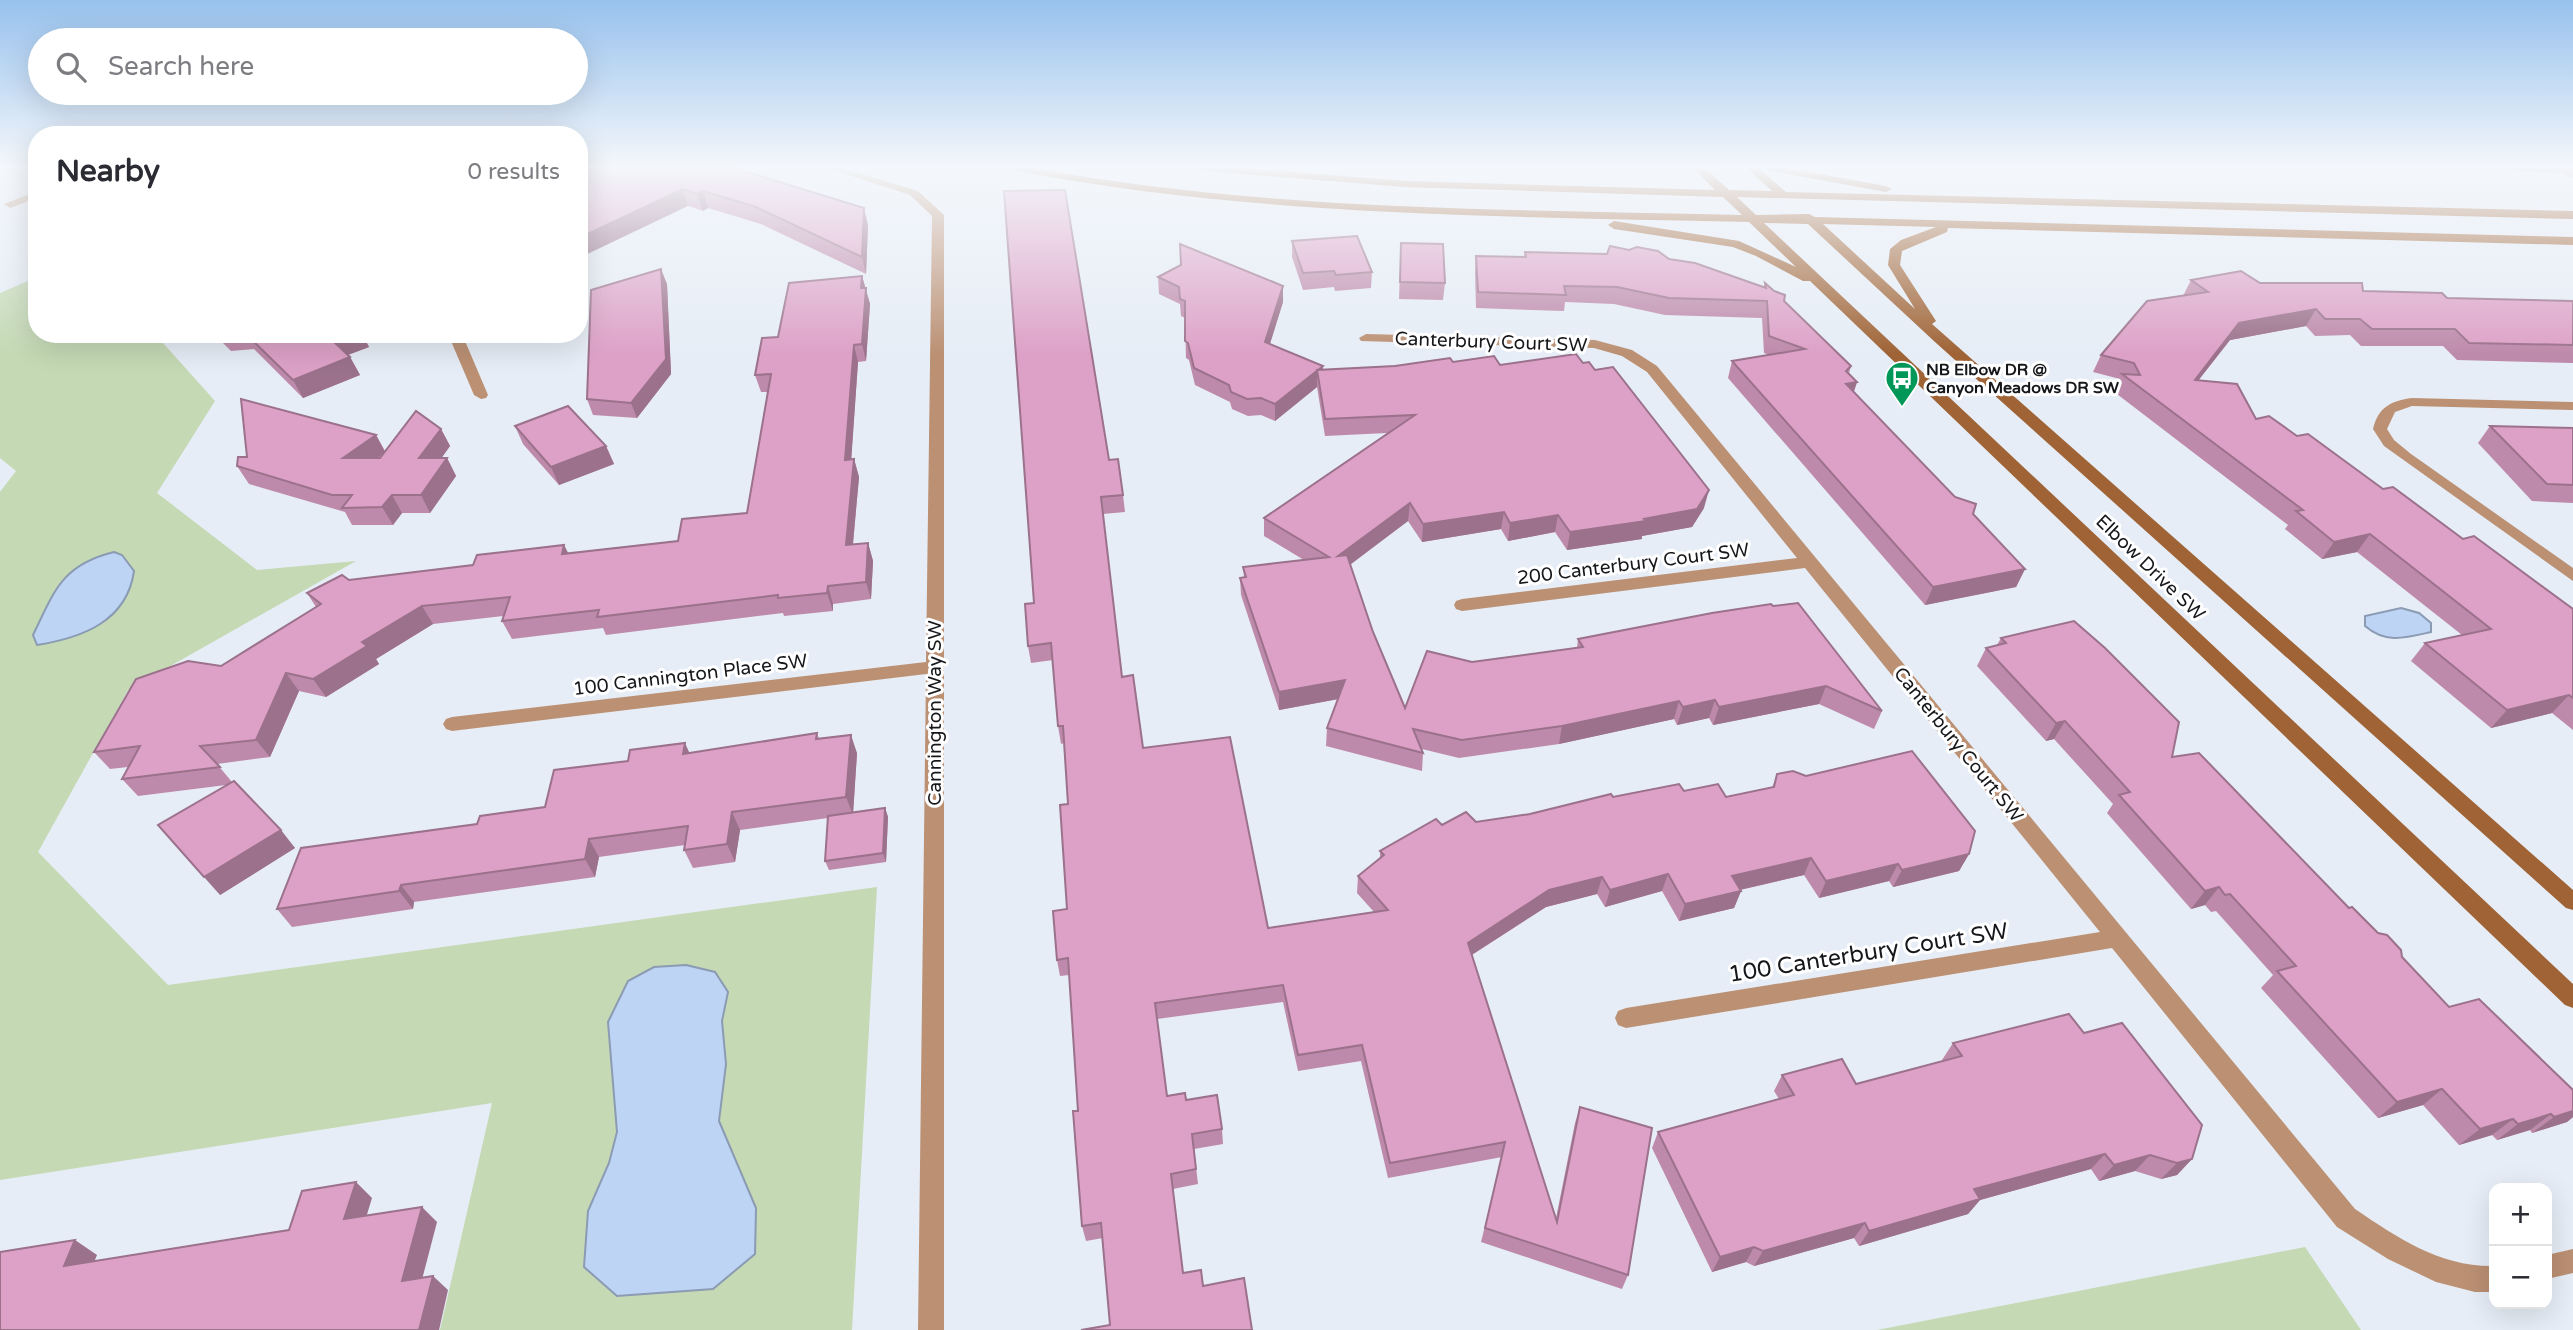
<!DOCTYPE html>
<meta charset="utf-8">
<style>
:root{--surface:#fff;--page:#f7f7f7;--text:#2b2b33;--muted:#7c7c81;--line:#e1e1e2}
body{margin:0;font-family:"Varela Round",sans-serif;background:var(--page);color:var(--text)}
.controls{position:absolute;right:21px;bottom:21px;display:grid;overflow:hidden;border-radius:14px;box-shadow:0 7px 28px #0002}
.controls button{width:63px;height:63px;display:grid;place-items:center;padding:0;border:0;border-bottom:2px solid var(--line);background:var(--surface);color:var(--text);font:35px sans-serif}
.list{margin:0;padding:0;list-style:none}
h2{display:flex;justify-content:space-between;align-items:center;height:91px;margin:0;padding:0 28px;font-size:30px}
h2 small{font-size:23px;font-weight:400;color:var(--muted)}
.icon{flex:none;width:38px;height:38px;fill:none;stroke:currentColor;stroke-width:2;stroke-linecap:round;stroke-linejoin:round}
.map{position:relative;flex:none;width:2573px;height:1330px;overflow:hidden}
.search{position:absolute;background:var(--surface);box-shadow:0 7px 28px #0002;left:28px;top:28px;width:560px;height:77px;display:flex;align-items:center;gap:18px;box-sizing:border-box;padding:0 24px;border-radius:38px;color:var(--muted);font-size:26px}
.panel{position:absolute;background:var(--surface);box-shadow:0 7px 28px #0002;left:28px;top:126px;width:560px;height:217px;border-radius:28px}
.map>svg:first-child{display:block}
.green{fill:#c4d9b4}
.water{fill:#bed4f5;stroke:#8b9bb3;stroke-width:2}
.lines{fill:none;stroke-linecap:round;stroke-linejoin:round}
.street{fill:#bb9073;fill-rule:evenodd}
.secondary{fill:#9f6335;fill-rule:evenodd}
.wall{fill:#be8aab}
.shaded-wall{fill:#9b718b}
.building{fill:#dda1c7;stroke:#9b718b;stroke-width:2}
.labels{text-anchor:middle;stroke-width:6;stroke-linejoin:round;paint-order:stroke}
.far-poi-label{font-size:16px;font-weight:bold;fill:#15171a;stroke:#fff;text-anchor:start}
.street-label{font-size:19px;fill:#15171a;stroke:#fff}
.near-street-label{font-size:23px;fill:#15171a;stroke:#fff}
</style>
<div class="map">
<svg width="2573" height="1330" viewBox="0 0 2573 1330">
<rect width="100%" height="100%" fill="#e6edf6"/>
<!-- green -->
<g class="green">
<path d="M37 277V334H155L215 401 157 493 257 570 356 561 128 690 38 852 168 985 877 887 852 1330H440L492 1103 0 1180V492L16 471 0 458V293Z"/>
<path d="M2305 1247 2361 1330H1877Z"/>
</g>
<!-- water -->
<g class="water">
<path d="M114 552 122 555 134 571C127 622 81 638 37 645L33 635C54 592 61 565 114 552Z"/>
<path d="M2401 608 2419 613 2431 623V632C2405 638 2386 644 2365 626V616Z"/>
<path d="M686 965 715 972 728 992 722 1021 726 1064 719 1121 756 1208 755 1254 713 1289 617 1296 584 1267 588 1211 609 1163 617 1132 608 1022 628 981 654 967Z"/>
</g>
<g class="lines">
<!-- street -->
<g class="street">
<path d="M826 168H842L918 191 944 215V1330H918L926 674 452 731 446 729 443 724 446 719 452 717 926 662 932 216 910 195Z"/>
<path d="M37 191V198L10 208 4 204Z"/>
<path d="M448 334H462L488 395 486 398 481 399 474 395Z"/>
<path d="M1366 334 1595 340 1632 350 1657 366 2355 1209C2398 1238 2440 1267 2494 1266V1292H2475L2436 1282 2388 1259 2337 1227 2112 948 1626 1028 1618 1025 1615 1018 1618 1011 1626 1008 2100 932 1805 568 1462 611 1456 609 1454 605 1456 601 1462 599 1797 558 1647 372 1622 356 1594 348 1361 341 1359 338Z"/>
<path d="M2412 398 2573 402V410L2412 406 2395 412 2387 429 2394 440 2411 454 2573 568V581L2384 446 2373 429C2378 407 2391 401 2412 398Z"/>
<path d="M2573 1249V1273L2547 1279V1255Z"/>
</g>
<!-- secondary -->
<g class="secondary">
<path d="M1011 168H1033C1266 211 1505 209 1742 215L1723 197 1405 187 1204 171 1198 168H1241L1405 181 1715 190 1693 168H1705L1729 190 1772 191 1746 168H1758L1786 192 2573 211V219L1737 197 1756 215 1809 214 1815 217 2573 237V245L1948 228 1947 232 1902 251 1900 265 1936 321 1932 324 2573 890V910L2566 908 1935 342 1808 224 1764 223 2573 984V1008L2565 1005 1810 281H1803L1756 256 1733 247 1614 229 1608 225 1614 221 1739 241 1796 267 1749 222C1504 216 1258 217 1017 171ZM1823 224 1936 227 1901 240 1890 249 1888 265 1915 309Z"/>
<path d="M1765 168H1787L1886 186 1892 189 1886 192 1771 171Z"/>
</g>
</g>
<!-- wall -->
<g class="wall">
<path d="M579 168H736L868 225 866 274 761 224 708 208 703 211Z"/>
<path d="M2497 168H2573V177H2568L2563 173 2524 172Z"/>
<path d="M1292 241 1372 272 1371 288 1335 291 1334 287 1303 290 1292 257Z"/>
<path d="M1401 243 1445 283 1443 300 1399 299Z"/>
<path d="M1525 252 1669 259 1764 288 1765 283 1851 366 1849 373 1857 382 1854 392 1955 497 1973 514 2025 569 2016 587 1925 605 1728 378 1732 361 1770 355 1764 353 1762 318 1665 315 1614 304 1565 302 1564 311 1476 308 1475 273 1476 256 1524 257Z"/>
<path d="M862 276 870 304 866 361 858 362 851 460 854 459 859 477 853 545 868 543 873 561 871 599 833 604V611L784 616 783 613 606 635 603 628 512 639 502 621 503 616 433 624 376 659 379 664 326 697 299 691 270 757 217 764 232 782 295 848 220 895 226 785 138 796 122 779 128 767 110 769 94 752 316 607 307 593 349 580 473 565 564 545 568 553 678 541 747 513 768 392H761L755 375 778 337Z"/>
<path d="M1158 277 1283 302 1270 344 1323 366V370L1453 362 1500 365 1704 508 1692 527 1642 536V539L1567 550 1555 532 1508 541 1501 529 1422 542 1408 521 1350 564 1373 632 1405 708 1472 662 1577 648 1578 639 1712 613 1882 711 1874 729 1819 704 1713 725 1709 718 1677 725 1674 719 1559 744 1459 758 1422 749 1423 753 1422 771 1326 746 1327 728 1338 699 1279 710 1241 595 1240 578 1244 577 1243 567 1304 560 1264 536V518L1387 433 1325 436 1317 387 1275 421 1261 415 1248 416 1232 409 1230 402 1195 385 1189 360 1186 358 1185 318 1181 316 1180 304 1159 294Z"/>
<path d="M2191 280 2260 283 2447 298 2573 301V363L2457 360 2443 346H2361L2350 335 2315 336 2306 326 2230 340 2198 381 2256 419 2297 436 2463 539 2573 609V730L2552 713 2491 728 2411 661 2425 643 2462 635 2357 552 2322 559 2285 529 2288 525 2113 391 2120 379 2093 372 2101 355 2183 296Z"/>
<path d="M667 284 671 374 637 418 593 415 587 399Z"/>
<path d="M214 334H362L369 347 348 355 350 357 360 375 303 398 254 349 231 351Z"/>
<path d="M515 426 606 446 614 464 559 485 523 444Z"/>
<path d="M2490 426 2573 428V503L2532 501 2478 443Z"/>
<path d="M441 429 450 446 441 458H447L456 476 430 513H402L393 525H352L345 512 249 484 237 466 247 457 376 435 385 451Z"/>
<path d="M1109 460 1123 495 1125 512 1103 514 1122 677 1143 748 1268 928 1374 912 1357 893 1358 876 1380 858V851L1442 825 1476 822 1530 814 1613 797 1684 791 1726 797 1772 788 1777 774 1969 854 1959 871 1893 887 1889 881 1819 898 1804 875 1740 890 1741 891 1734 908 1679 921 1662 891 1605 907 1597 894 1546 907 1472 955 1556 1218 1575 1123 1580 1107 1628 1275 1622 1289 1481 1242 1502 1157 1388 1178 1361 1061 1298 1071 1283 1002 1157 1019 1167 1096 1186 1100 1222 1129 1223 1144 1194 1149 1198 1184 1173 1189 1110 1325 1103 1238 1086 1241 1082 1226 1078 1111 1069 975 1060 976 1057 960 1067 909 1068 804 1064 743 1061 744 1058 726 1053 660 1031 663 1028 646 1034 603Z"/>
<path d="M2001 638 2172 757 2349 908 2402 957 2449 1007 2573 1090V1117L2567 1122 2532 1133 2530 1130 2497 1140 2492 1135 2459 1145 2423 1105 2378 1118 2261 988 2273 975 2216 911 2211 912 2205 905 2191 909 2107 813 2113 804 2054 739 2046 741 1977 666 1986 648 1997 645Z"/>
<path d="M817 733 819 739 857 753 853 812 885 808 888 817 886 862 829 870 825 861 828 818 740 830 735 862 693 868 684 850 685 845 599 857 595 877 414 902 413 909 292 927 277 909 477 824 545 807 690 753Z"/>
<path d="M2084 1033 2192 1159 2177 1175 2161 1179 2135 1171 2099 1181 2091 1169 1980 1200 1968 1214 1859 1246 1854 1238 1754 1266 1746 1262 1712 1272 1652 1148 1658 1132 1779 1099 1774 1091 1782 1075 1856 1084 1943 1061 1942 1060 1953 1043Z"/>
</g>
<!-- shaded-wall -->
<g class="shaded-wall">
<path d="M683 189 688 206 579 258V238Z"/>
<path d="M703 191 708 208 703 211 697 194Z"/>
<path d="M864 208 868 225 866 274 862 257Z"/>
<path d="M661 269 667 284 671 374 637 418 631 403Z"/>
<path d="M862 276 870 304 866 361 862 344Z"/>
<path d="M1283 286V302L1265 359V342Z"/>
<path d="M2316 309 2306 326 2230 340 2185 397 2195 380 2239 323Z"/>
<path d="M346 334H362L369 347 342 357 332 340Z"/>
<path d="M854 345 858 362 850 478 845 460Z"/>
<path d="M350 357 360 375 303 398 293 380Z"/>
<path d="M1323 366 1322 383 1317 370V387L1275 421V404Z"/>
<path d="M1857 382 1851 399 1846 384Z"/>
<path d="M441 429 450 446 429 476 419 458Z"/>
<path d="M376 435 385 452 353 475 343 458Z"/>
<path d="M606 446 614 464 559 485 551 467Z"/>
<path d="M447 458 456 476 430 513 421 495Z"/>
<path d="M854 459 859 477 851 563 846 545Z"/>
<path d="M1709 490 1704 508 1692 527 1642 536V539L1567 550 1570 532 1644 519Z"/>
<path d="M392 495 402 513 393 525 382 507Z"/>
<path d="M1410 503 1408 521 1338 574V556Z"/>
<path d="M1504 512 1501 529 1422 542 1423 524Z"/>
<path d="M1558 515 1555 532 1508 541 1510 523Z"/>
<path d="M2370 534 2357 552 2322 559 2334 542Z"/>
<path d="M868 543 873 561 871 599 866 582Z"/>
<path d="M564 545 573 563 562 554Z"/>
<path d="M2025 569 2016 587 1925 605 1933 587Z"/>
<path d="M828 586 833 604V611L827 593Z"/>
<path d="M422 606 433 624 376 659 379 664 326 697 313 679 362 642Z"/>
<path d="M286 673 299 691 270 757 256 740Z"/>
<path d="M1345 680 1344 698 1279 710V692Z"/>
<path d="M1826 686 1819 704 1713 725 1719 707Z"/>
<path d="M2569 695 2552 713 2491 728 2507 710Z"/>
<path d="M1715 700 1709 718 1677 725 1683 707Z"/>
<path d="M1679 701 1674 719 1559 744 1562 726Z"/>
<path d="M2065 721 2054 739 2046 741 2056 723Z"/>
<path d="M851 735 857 753 853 815 846 797Z"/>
<path d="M685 743 693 761 683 754Z"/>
<path d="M885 808 888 817 886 862 883 853Z"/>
<path d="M732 812 740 830 735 862 727 844Z"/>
<path d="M281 830 295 848 220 895 204 877Z"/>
<path d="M589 839 599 857 595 877 585 859Z"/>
<path d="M1969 854 1959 871 1893 887 1902 870Z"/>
<path d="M1811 858 1804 875 1726 893 1732 876Z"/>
<path d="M1898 864 1889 881 1819 898 1826 881Z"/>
<path d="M1668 874 1662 891 1605 907 1610 890Z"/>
<path d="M1602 877 1597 894 1546 907 1465 959 1468 943 1549 890Z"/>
<path d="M401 885 414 902 413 909 399 891Z"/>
<path d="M2219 887 2205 905 2191 909 2205 891Z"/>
<path d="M1741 891 1734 908 1679 921 1685 904Z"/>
<path d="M2442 1089 2423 1105 2378 1118 2397 1102Z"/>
<path d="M2573 1111V1117L2567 1122 2532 1133 2554 1117Z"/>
<path d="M2551 1114 2530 1130 2497 1140 2518 1124Z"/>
<path d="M2513 1119 2492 1135 2459 1145 2480 1129Z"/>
<path d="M2105 1154 2091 1169 1980 1200 1968 1214 1859 1246 1869 1231 1974 1189Z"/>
<path d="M2150 1155 2135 1171 2099 1181 2114 1165Z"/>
<path d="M2192 1159 2177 1175 2161 1179 2177 1163Z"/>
<path d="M356 1182 372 1198 361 1234 344 1219Z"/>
<path d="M422 1207 437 1222 418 1295 402 1281Z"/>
<path d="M1865 1223 1854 1238 1754 1266 1763 1251Z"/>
<path d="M75 1240 97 1255 86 1281 64 1266Z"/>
<path d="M1754 1247 1746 1262 1712 1272 1720 1257Z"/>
<path d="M433 1276 448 1290 439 1330H419Z"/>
</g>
<!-- building -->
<g class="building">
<path d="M579 168H734L864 208 862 257 756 207 703 191 697 194 683 189 579 238Z"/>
<path d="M1065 190 1109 460 1118 459 1123 495 1101 497 1122 677 1133 675 1143 748 1230 737 1268 928 1388 910 1358 876 1384 855 1380 851 1436 819 1442 825 1466 812 1476 822 1530 814 1611 794 1613 797 1679 784 1684 791 1718 784 1726 797 1774 787 1777 774 1793 771 1806 776 1912 751 1975 831 1969 854 1902 870 1898 864 1826 881 1811 858 1732 876 1741 891 1685 904 1668 874 1610 890 1602 877 1549 890 1468 943 1557 1222 1580 1107 1652 1128 1628 1275 1485 1228 1505 1142 1390 1163 1362 1045 1298 1055 1283 985 1155 1003 1167 1096 1185 1093 1186 1100 1217 1095 1222 1129 1192 1134 1196 1169 1171 1174 1183 1273 1201 1270 1203 1286 1244 1278 1252 1330H1081L1110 1325 1101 1223 1082 1226 1073 1111H1078L1068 958 1057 960 1053 911 1067 909 1060 805 1068 804 1063 726H1058L1051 643 1028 646 1025 604 1034 603 1004 191Z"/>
<path d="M1357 236 1372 272 1336 275 1334 271 1303 273 1292 241Z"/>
<path d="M1401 243 1443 244 1445 283 1400 282Z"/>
<path d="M1180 244 1283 286 1265 342 1323 366 1275 404 1261 398 1247 399 1231 392 1229 385 1194 368 1188 343 1185 341V301L1180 299 1179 287 1158 277 1181 265Z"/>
<path d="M1610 246 1629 250 1637 247 1658 251 1669 259 1695 263 1766 288 1765 283 1774 291 1785 295 1784 301 1851 366 1846 371 1857 382 1846 384 1955 497 1976 504 1973 514 2025 569 1933 587 1732 361 1805 349 1769 336 1767 301 1669 298 1617 287 1564 286 1566 295 1478 292 1476 256 1526 257 1525 252 1607 254Z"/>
<path d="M661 269 666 359 631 403 587 399 591 290Z"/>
<path d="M2241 271 2260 283H2362L2363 291 2442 293 2447 298 2573 301V345L2469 343 2455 329H2372L2360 319H2325L2316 309 2239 323 2195 380 2237 384 2256 419 2269 416 2297 436 2308 434 2383 489 2393 487 2463 539 2474 536 2573 609V698L2569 695 2507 710 2425 643 2491 629 2370 534 2334 542 2296 511 2303 510 2122 374 2140 375 2134 363 2101 355 2147 301 2208 292 2191 280Z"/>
<path d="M862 276 861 288H866L862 344 854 345 845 460 854 459 846 545 868 543 866 582 828 586 827 593 778 598V595L597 617 599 610 502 621 510 597 422 606 362 642 367 646 313 679 286 673 256 740 200 746 220 767 122 779 140 746 94 752 136 679 188 661 221 666 321 604 307 593 342 575 349 580 473 565 477 555 564 545 562 554 678 541 682 519 747 513 771 374 755 375 762 338 778 337 789 283Z"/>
<path d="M246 334H346L332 340 350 357 293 380Z"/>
<path d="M1576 354 1583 363 1589 362 1595 370 1613 367 1709 490 1697 509 1644 519 1646 521 1570 532 1558 515 1510 523 1504 512 1423 524 1410 503 1338 556 1347 555 1373 632 1405 708 1427 651 1472 662 1583 647 1578 639 1712 613 1771 604 1773 606 1798 603 1882 711 1826 686 1719 707 1715 700 1683 707 1679 701 1562 726 1462 740 1413 729 1423 753 1327 728 1345 680 1279 692 1240 578 1246 577 1243 567 1329 557 1264 518 1415 415 1325 419 1317 370 1395 366 1450 358 1453 362 1494 356 1500 365Z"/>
<path d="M241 399 376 435 343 458H380L416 411 441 429 419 458H447L421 495H392L382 507 342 508 352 495H332L237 466 238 457H247Z"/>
<path d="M568 406 606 446 551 467 515 426Z"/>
<path d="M2490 426 2573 428V485L2547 484Z"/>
<path d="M2074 621 2105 648 2179 722 2172 757 2199 753 2349 908 2352 907 2378 933 2387 935 2401 950 2402 957 2449 1007 2479 999 2573 1090V1111L2554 1117 2551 1114 2518 1124 2513 1119 2480 1129 2442 1089 2397 1102 2277 971 2296 966 2230 894 2225 895 2219 887 2205 891 2119 795 2130 792 2065 721 2056 723 1986 648 2006 643 2001 638Z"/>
<path d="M817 733 816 739 851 735 846 797 732 812 727 844 684 850 688 826 589 839 585 859 401 885 399 891 277 909 301 848 477 824 480 816 545 807 554 770 628 761 630 750 685 743 683 754Z"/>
<path d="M234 781 281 830 204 877 158 825Z"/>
<path d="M885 808 883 853 825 861 828 816Z"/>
<path d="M2069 1014 2084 1033 2122 1023 2202 1125 2192 1159 2177 1163 2150 1155 2114 1165 2105 1154 1974 1189 1980 1199 1869 1231 1865 1223 1763 1251 1754 1247 1720 1257 1658 1132 1794 1095 1782 1075 1842 1059 1856 1084 1962 1056 1953 1043Z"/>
<path d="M356 1182 344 1219 422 1207 402 1281 433 1276 419 1330H0V1252L75 1240 64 1266 289 1230 302 1191Z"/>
</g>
<!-- sky -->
<linearGradient id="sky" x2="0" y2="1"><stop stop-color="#97c1ed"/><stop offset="0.47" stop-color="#f4f7fb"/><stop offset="1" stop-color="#f4f7fb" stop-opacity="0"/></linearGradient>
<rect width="2573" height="354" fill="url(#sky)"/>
<!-- icons -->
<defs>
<symbol id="bus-pin" viewBox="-11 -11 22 30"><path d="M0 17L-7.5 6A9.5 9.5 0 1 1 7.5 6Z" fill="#009759" stroke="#fff"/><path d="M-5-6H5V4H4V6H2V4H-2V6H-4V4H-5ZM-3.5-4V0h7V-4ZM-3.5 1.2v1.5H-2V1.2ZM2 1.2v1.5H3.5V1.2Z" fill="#fff"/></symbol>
</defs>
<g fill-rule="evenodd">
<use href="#bus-pin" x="1883" y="359" width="38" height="52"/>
</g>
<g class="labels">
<!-- far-poi labels -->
<g class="far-poi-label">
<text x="1926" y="375">NB Elbow DR @<tspan x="1926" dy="18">Canyon Meadows DR SW</tspan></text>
</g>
<!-- street labels -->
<g class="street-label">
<text transform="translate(1491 341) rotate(2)" y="7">Canterbury Court SW</text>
<text transform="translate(1633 563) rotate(-7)" y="7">200 Canterbury Court SW</text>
<text transform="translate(2151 567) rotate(44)" y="7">Elbow Drive SW</text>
<text transform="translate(690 674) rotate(-7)" y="7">100 Cannington Place SW</text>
<text transform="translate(934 713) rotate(-90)" y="7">Cannington Way SW</text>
<text transform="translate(1959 744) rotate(51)" y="7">Canterbury Court SW</text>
</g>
<!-- near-street labels -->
<g class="near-street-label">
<text transform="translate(1868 952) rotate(-9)" y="8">100 Canterbury Court SW</text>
</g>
</g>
</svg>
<div class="controls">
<button>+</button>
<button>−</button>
</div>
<div class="search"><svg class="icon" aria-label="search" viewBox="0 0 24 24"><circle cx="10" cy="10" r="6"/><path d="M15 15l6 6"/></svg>Search here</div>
<section class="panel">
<h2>Nearby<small>0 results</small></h2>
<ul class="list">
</ul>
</section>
</div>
